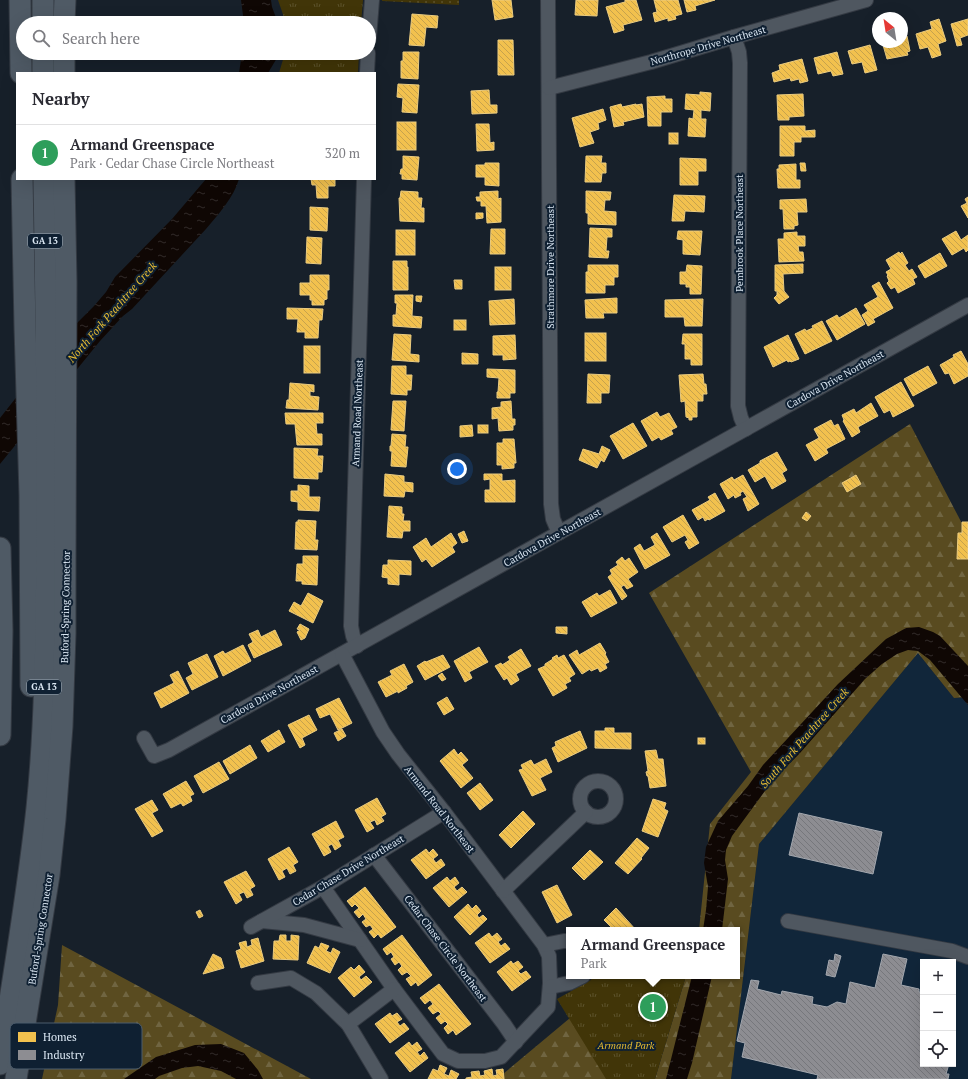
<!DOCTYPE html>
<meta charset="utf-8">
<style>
:root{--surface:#fff;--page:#f7f7f7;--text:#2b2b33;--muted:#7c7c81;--line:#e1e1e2;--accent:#5b606a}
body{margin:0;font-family:"PT Serif",serif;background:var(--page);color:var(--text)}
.controls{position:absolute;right:12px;bottom:12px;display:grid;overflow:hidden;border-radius:0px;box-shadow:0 4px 16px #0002}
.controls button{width:36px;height:36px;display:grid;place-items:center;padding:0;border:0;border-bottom:1px solid var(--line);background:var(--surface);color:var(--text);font:20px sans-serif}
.compass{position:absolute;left:872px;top:12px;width:36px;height:36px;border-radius:50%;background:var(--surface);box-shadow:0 4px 16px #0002;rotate:330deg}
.you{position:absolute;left:457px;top:469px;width:14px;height:14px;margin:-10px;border:3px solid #fff;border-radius:50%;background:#1a73e8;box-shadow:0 0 0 6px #1a73e833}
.badge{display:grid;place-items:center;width:26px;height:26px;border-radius:50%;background:var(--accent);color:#fff;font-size:13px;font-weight:700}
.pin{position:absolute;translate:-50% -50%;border:2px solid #fff;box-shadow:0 1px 4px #0006}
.popup{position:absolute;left:566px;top:927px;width:174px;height:52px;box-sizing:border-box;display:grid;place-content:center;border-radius:0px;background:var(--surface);filter:drop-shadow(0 1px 3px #0005);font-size:13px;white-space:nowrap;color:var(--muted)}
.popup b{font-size:15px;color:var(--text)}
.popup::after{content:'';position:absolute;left:50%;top:100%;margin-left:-8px;border:8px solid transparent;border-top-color:var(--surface)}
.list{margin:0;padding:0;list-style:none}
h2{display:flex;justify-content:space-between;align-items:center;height:52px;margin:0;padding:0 16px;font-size:17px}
h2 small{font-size:13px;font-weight:400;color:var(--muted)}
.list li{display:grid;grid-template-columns:26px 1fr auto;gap:12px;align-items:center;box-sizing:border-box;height:56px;padding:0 16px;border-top:1px solid var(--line)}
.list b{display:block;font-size:15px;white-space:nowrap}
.list p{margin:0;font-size:13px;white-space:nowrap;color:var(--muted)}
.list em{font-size:13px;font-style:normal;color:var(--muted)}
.icon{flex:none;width:22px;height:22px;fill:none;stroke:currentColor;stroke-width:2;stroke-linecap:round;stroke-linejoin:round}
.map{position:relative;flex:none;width:968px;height:1079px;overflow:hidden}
.search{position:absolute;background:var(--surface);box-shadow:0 4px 16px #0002;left:16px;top:16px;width:360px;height:44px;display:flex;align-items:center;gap:10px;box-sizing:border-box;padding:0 14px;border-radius:22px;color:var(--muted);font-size:15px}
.panel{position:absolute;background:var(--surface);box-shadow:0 4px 16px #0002;left:16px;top:72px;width:360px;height:108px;border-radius:0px}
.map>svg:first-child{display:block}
.built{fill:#11263a;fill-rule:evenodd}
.forest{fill:url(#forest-firs)}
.park{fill:url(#park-tufts)}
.garden{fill:url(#garden-dots)}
.water{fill:url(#water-ripples)}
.homes{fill:url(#homes-back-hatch);stroke:#ebcc80}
.industry{fill:url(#industry-back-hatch);stroke:#a4a8af}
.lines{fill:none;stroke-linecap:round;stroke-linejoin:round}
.minor-casing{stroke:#343a43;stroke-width:16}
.highway-casing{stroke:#343a43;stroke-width:23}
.minor{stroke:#4f5760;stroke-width:14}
.highway{stroke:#4f5a65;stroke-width:21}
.labels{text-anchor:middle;stroke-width:4;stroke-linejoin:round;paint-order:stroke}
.shield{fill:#0f2032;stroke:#9eabb9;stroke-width:1}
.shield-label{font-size:9px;font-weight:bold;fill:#dbe7f3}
.street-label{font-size:10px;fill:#dbe7f3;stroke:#0f2032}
.park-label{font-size:10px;font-style:italic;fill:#e5ba30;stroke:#0f2032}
.water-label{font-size:11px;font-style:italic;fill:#e7bc32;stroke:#0f2032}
.key{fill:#0f2032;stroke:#4c5c6c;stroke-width:1}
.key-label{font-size:11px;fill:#dbe7f3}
</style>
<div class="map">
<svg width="968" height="1079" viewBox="0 0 968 1079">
<defs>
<pattern id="forest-firs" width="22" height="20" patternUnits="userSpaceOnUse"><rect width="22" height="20" fill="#594b20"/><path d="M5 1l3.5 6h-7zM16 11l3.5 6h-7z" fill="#706541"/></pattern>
<pattern id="park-tufts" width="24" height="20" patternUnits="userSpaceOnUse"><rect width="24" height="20" fill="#413508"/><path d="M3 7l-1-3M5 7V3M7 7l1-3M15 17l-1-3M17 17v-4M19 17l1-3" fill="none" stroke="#5c522c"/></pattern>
<pattern id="garden-dots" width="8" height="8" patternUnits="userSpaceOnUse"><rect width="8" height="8" fill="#413508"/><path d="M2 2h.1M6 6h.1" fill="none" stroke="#5c522c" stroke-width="1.8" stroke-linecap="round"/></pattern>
<pattern id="water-ripples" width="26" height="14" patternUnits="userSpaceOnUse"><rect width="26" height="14" fill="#0f0704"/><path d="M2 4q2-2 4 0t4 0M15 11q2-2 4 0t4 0" fill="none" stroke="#312b29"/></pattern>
<pattern id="homes-back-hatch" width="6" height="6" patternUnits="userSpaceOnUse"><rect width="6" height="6" fill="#f2c14e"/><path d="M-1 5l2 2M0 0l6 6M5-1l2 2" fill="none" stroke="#c6a24d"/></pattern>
<pattern id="industry-back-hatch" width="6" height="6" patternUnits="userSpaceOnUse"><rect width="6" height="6" fill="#8d8d92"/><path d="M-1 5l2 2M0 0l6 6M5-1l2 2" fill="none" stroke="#76777c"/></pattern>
</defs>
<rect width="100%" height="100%" fill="#17202a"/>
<!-- built -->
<path class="built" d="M918 653 954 698 968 697V1079H731L759 844ZM923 962H953V1064H923Z"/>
<!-- forest -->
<g class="forest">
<path d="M910 424 968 535V697L954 698 918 653 759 844 731 1079H655L686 976H737V930H699L710 824 751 772 649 593Z"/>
<path d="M62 945 311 1079H42L58 1005Z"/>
<path d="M570 1018 607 1079H497Z"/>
</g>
<!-- park -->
<g class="park">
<path d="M278 0H363L361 23H286Z"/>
<path d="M285 53H359L358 73H279Z"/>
<path d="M593 976H686L655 1079H606L557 999 591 980Z"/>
</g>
<!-- garden -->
<path class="garden" d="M382 0H459V5L382 1Z"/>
<!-- water -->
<g class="water">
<path d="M241 0H271L272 7 278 23H244Z"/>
<path d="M242 53H278L277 58 268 73H239Z"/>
<path d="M206 179H239C234 197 218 215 206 229L132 309 123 316 100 341 0 464V418L60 342 79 321 94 306 106 292 115 277 172 219Z"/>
<path d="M919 627 933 632 940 636 968 666V705L930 660 918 651 908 650 897 654 882 664 865 679 800 753 773 780 732 836 726 850 725 860 728 879 722 930H703L706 910 708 887 704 863 706 847 718 821 748 786 763 765 838 684 886 639 906 628Z"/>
<path d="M692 976H712L692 1063 687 1079H666Z"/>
<path d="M221 1044 244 1053 258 1070 263 1079H236L221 1071 198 1066 182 1068 159 1076 155 1079H124L156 1057 195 1045Z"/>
</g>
<!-- homes -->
<g class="homes">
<path d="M492 0H511L513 17 495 20Z"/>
<path d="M576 0H598L597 16 575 15Z"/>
<path d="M625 0H636L642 20 623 25 624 30 614 33 606 7 625 2Z"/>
<path d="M654 0H678L682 14 675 16 676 19 668 21V18L655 22 653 13 657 12Z"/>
<path d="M684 0H715L695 6 696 10 687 12Z"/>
<path d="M412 14 438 16 437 28 426 27 424 46 409 45Z"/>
<path d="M939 19 946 41 938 44 941 55 932 58 928 47 920 49 916 34 932 29 930 22Z"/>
<path d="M968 19V35L960 38 962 45 957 46 951 24Z"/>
<path d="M907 36 910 51 907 52 908 55 887 59 883 45 888 43V42H902V38Z"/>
<path d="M498 40H513L514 75H498Z"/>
<path d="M870 45 877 70 865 73 862 62 852 64 848 51Z"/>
<path d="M403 52H419L418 79 401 78V61H403Z"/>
<path d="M837 52 843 74 833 76 831 71 818 74 814 58Z"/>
<path d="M802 59 808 81 800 83 799 79 791 81 790 78 774 82 772 73 780 70 779 65Z"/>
<path d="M398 84 419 85 417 113 402 112 403 98 397 97Z"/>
<path d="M489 90 490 105H497V113L472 114 471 91Z"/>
<path d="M700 92 711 93 710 111 701 110V119H706L705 137 688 136 689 118 693 119 694 110 685 109 686 94 700 95Z"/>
<path d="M803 94 804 116 789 117V120H778L777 95Z"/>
<path d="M665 96V99H672V112H661V126H648L647 97Z"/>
<path d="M621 104 622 107 636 104V105L642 104 644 117 623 122 624 125 614 127 610 107Z"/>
<path d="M603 109 606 120 598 123 599 129 590 132 594 143 580 147 572 118Z"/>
<rect x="397" y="122" width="19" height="28"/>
<path d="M476 124H489L490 143 494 142V150L477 151Z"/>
<path d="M780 126H805V131L815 130V137H801V142H794V156H780Z"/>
<rect x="669" y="133" width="9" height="11"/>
<path d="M403 156 419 157 417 180 402 179V174H400L401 169H403Z"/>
<path d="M586 156H602L601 163H606V173H602L601 182H585Z"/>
<path d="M680 158 706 159V171H698V185H680Z"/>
<path d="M485 163H499V186L485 185V177H476V165H485Z"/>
<path d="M800 163H805L806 171H801Z"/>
<path d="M796 164V180H800V188H778L777 169H779V165Z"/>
<path d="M311 179H335V186H328V198H317L316 185H312Z"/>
<path d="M401 191 418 192V198H422L421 208H424V222L400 221 399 198H400Z"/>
<path d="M498 191V199L501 198V222L487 223 486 206H481V201H477L476 197H480V192Z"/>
<path d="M586 191 611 192 610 200H605L604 211 616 212V225L588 224V213H586Z"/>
<path d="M674 195 705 196 704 212 685 211 684 221H672Z"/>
<path d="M968 197V218L961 206 967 203 965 199Z"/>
<path d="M806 199 807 212H797L798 225 794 226V229H784L783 209H780V200Z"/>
<path d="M310 207 328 208 327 231 310 230Z"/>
<path d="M476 213H483V218L476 219Z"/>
<path d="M590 228 612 229V237H607L606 251H609L608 258 589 257Z"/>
<path d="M491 229H505V254H490Z"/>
<rect x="396" y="230" width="19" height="25"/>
<path d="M678 231H702L700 255 683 254V240L677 239Z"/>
<path d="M956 231 961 240 968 235V250L966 252 964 248 952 255 942 239Z"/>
<path d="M797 232V236H805V246H798L799 252H803L804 261 779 262 778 239H784V233Z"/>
<path d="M307 237 322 238 321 264 306 263Z"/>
<path d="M899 252 900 254 902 252 908 263 905 265 909 271 912 269 917 277 913 279 915 284 898 293 895 287 891 289 887 283 889 281 887 276 888 275 886 272 891 269 886 260Z"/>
<path d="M940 253 947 266 925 278 918 266Z"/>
<path d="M393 261H407V267H408V290H393Z"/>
<path d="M803 264V273L783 274 784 291 789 297 779 304 774 298 777 295V291H775V265Z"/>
<path d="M588 265H618V277H614V285H605V293H586V272H588Z"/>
<path d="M687 265 702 266 701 294H690V287H686V284H680V272H686Z"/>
<rect x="495" y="267" width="16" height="23"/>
<path d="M310 275H329V290H327V299L324 300V305H312V300H310V295H300V283H310Z"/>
<path d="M454 280H462V289H455Z"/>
<path d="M879 282 893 308 873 319 875 322 868 326 862 315 868 311 864 305 878 297 872 286Z"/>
<path d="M395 295H413L412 316 422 317 421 328 393 326V315H396L397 303H395Z"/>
<path d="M416 296H422L421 302 416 301Z"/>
<path d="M617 298V313H603L604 318H586L585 300Z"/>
<path d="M514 299 515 324 490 325 489 301Z"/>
<path d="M703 299 702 326H685L684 317H665V300Z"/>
<path d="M287 308 323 309 322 320H319L318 338H305V332H297L298 319H287Z"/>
<path d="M856 308 865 324 837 340 826 321 837 315 839 318Z"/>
<rect x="454" y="320" width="12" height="10"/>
<path d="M822 321 832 341 805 354 795 334 805 329 806 331 813 328 812 326Z"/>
<rect x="585" y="333" width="21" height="28"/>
<path d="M394 334 411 335 410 354 419 355V362L392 360Z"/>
<path d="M683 334H702V365H691V359H685V344H682Z"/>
<path d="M515 335 516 359 503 360V355H493V336Z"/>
<path d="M788 335 799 359 791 362 790 361 788 362 787 360 773 367 764 347Z"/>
<rect x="304" y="346" width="16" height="27"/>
<path d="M961 351 968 364V376L954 384 949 373 945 374 940 365 954 357 953 355Z"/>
<path d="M462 353 478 354V364H462Z"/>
<path d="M392 366H406V375H412L411 390H407V395L391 394Z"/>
<path d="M928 366 937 383 913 396 904 379Z"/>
<path d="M487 369 515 370V393H510V398H497V392H498L499 378 487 377Z"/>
<path d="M588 374 610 375 609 393H601V403H587Z"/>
<path d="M703 374 704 384H706L707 394H703V401H697V417H692V420H689V418L686 417 685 401 681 402 679 375Z"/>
<path d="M901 382 914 406 893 417 890 410 884 413 875 397Z"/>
<path d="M290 383 314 385V392L310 391V396L319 397 318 410 286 408 287 400H289Z"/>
<path d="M393 401H406L404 431 391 430Z"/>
<path d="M511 401 512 419H515V425H513V430L499 431 498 418 492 419V408L501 407V402Z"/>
<path d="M871 403 878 416 858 427 860 432 852 437 843 421 844 420 842 415 854 409 856 413Z"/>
<path d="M657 412 660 417 669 413 677 427 671 430 673 434 661 440 659 437 652 441 641 421Z"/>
<path d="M285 413H323V423H316L317 434H322V445H297L295 424H286Z"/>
<path d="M831 420 834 426 838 424 845 439 826 449 828 453 815 461 806 445 819 438 814 429Z"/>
<path d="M633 423 647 446 623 459 610 436Z"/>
<path d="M472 425 473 436 460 437V426Z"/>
<rect x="478" y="425" width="10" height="8"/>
<path d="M392 434 406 435 405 447H408L406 467 391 466 392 451H390V446H391Z"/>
<path d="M503 439H514L516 463H514V468L502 469V465H497V443H503Z"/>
<path d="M602 446 610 450 604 462 601 460 597 468 579 460 583 449 599 454Z"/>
<path d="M294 448 318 449 317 456H323L322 472H318V479L294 478Z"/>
<path d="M777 452 787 470 782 473 786 481 772 489 765 476 755 482 748 470 760 463V461Z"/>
<path d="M385 474 404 476V482L413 483V492L405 491 404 497 384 496Z"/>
<path d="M484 474H502V481L515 480V502H485V490H490V479L484 480Z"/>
<path d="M743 475 759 504 748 511 743 499 747 497 743 491 740 493 741 495 735 498 734 495 728 499 720 484 732 477 734 480Z"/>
<path d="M856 475 861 484 847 492 842 483Z"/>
<path d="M298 485 309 486V497H320L319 511 298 510V502L291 501V491H298Z"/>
<path d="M715 493 725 511 709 520 708 519 705 521 703 517 698 520 692 510 710 500 708 497Z"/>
<path d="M389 506 402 507V514H404L403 521H410V531H403L402 538 387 537Z"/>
<path d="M806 512 811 516 807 521 802 518Z"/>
<path d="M683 515 699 543 689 549 685 542 688 540 685 535 672 542 663 527Z"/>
<path d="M298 520 316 521 315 540H318L317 550 295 549 296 522H298Z"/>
<path d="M962 522H968V559H957L958 533H962Z"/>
<path d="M464 531 468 541 462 543 458 534Z"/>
<path d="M451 533 457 543 452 547 455 552 432 567 426 559 422 562 413 547 426 538 431 547Z"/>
<path d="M657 533 670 555 645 569 634 548 640 544 644 551 655 545 651 537Z"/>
<path d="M303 556H318L317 585 302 584V581H296L297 564H303Z"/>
<path d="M622 557 625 561 629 558 638 572 628 579 633 586 627 589 624 585 621 587 627 596 622 600 608 577 612 574 610 570 618 565 616 562Z"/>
<path d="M388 560 411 561V575L399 574V585L388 584V578L382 577 383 565H388Z"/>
<path d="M610 590 617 603 591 617 582 602 597 593 599 596Z"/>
<path d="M308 593 323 601 313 623 289 611 294 602 301 606Z"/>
<path d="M300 624 309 629 305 638 301 640 297 632 300 630 297 629Z"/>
<path d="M556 627H567V634L556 633Z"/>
<path d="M258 630 261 637 275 630 282 645 254 658 248 645 253 642 249 634Z"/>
<path d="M600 643 606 653 605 654 609 662 605 664 607 668 600 672 598 668 591 671 590 669 582 674 569 655 577 650 579 655Z"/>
<path d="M243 645 251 661 223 676 214 656 223 651 225 654Z"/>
<path d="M479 647 488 662 469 672 472 678 465 682 454 661Z"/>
<path d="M521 649 531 666 516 674 519 680 511 685 507 678 504 680 495 666 501 663 502 665 510 660 508 657Z"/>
<path d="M207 654 218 677 192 690 186 678 193 674 188 663Z"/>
<path d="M443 655 450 667 425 680 417 666 425 661 426 662Z"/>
<path d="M557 655 558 658 564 655 575 674 569 678 571 681 565 684 567 688 553 696 538 669 545 666V664L553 659 552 658Z"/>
<path d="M404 664 413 682 406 686 407 688 398 693V691L386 697 378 682 392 675 390 671Z"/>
<path d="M178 671 189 693 161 708 154 693 174 683 170 675Z"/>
<path d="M442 673 446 679 442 681 438 676Z"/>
<path d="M447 697 454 709 444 715 437 703Z"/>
<path d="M339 698 352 723 338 730 330 714 320 718 316 709Z"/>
<path d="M309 715 317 730 302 738 305 745 300 748 288 725Z"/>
<path d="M605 728H614V733H631V749L595 748V731H605Z"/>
<path d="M342 729 346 736 338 741 334 733Z"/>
<path d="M279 730 285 742 268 752 261 741Z"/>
<path d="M580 731 587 748 558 762 552 748 556 746 555 742Z"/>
<rect x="698" y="738" width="7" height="6"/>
<path d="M250 745 257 758 230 774 223 761Z"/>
<path d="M454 749 458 755 461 752 468 760 462 765 473 778 461 788 440 761Z"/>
<path d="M656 750 658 759H663L666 786 650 788 648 776H647L646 772 648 771 645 751Z"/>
<path d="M546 759 552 772 540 778 546 790 532 796 519 770 523 769 521 765 531 760 534 765Z"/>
<path d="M219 762 229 779 203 793 194 776Z"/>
<path d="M186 781 194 794 190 796 192 801 183 806 181 803 171 808 163 794Z"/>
<path d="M480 783 493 800 480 810 467 793Z"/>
<path d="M377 798 386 814 381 817 384 821 377 825 375 820 370 822 374 828 367 832 355 810Z"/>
<path d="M653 799 666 803 664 809 668 811 658 837 642 831Z"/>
<path d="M152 800 158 810 152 813 163 831 152 837 135 809Z"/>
<path d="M523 811 535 824 511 848 499 835Z"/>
<path d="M336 821 344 837 338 840 341 846 335 850 332 844 328 846 331 852 324 856 312 834Z"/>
<path d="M637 838 649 848 641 858 642 859 628 874 615 863Z"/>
<path d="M289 847 298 862 293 865 296 871 290 874 287 868 282 871 285 877 279 880 268 859Z"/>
<path d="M426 849 429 853 433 849 438 855 433 859 436 863 441 859 445 865 426 879 411 860Z"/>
<path d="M590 850 603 862 584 880 572 868Z"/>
<path d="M246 871 255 886 250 889 253 895 247 898 244 892 239 894 242 900 236 904 224 882Z"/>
<path d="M447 877 450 881 455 877 459 883 454 887 457 891 462 887 467 892 449 907 433 888Z"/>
<path d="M557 885 572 915 557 923 542 892Z"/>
<path d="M365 887 396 927 381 938 378 934 374 938 369 932 373 929 370 925 366 927 362 922 366 919 363 914 359 918 354 912 359 908 355 904 352 907 347 901Z"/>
<path d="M468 904 472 909 476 905 481 911 477 915 479 918 483 915 487 919 470 935 454 917Z"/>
<path d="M616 908 636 930H614L604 920Z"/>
<path d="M200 910 203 916 199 918 196 912Z"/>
<path d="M489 933 492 937 497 933 502 939 498 942 501 946 505 943 510 949 490 963 475 943Z"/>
<path d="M280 935H286V941H291V935L299 936 298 960 273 959 274 941H279Z"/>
<path d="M402 935 432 975 418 986 416 982 411 986 406 979 411 976 407 972 402 975 398 970 402 966 399 962 395 965 391 959 394 957 391 952 387 955 383 949Z"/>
<path d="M258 938 264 961 241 968 236 951 241 949 239 943 246 941 247 947 252 945 251 940Z"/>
<path d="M321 943 329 946 326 951 331 953 333 948 340 952 330 973 307 963 315 946 319 948Z"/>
<path d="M213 954 221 958 224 968 203 974Z"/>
<path d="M511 961 513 964 518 961 523 967 518 971 521 974 526 971 531 977 512 991 497 972Z"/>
<path d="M359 965 365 972 359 977 361 980 366 976 372 982 354 997 338 978 351 967 354 970Z"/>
<path d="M439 984 471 1024 456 1035 453 1030 448 1034 444 1028 448 1024 445 1021 441 1024 436 1018 441 1014 438 1011 433 1014 428 1008 433 1004 430 1000 425 1004 420 998Z"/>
<path d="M390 1013 392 1016 397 1013 402 1019 397 1022 400 1026 404 1023 409 1029 390 1043 375 1024Z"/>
<path d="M409 1042 412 1046 417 1042 422 1049 417 1052 420 1056 424 1052 428 1058 410 1072 395 1053Z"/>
<path d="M440 1065 447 1068 444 1074 449 1076 451 1070 459 1074 456 1079H428L433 1069 438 1071Z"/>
<path d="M492 1069 493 1076 497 1075 496 1070 503 1069 504 1079H466V1078L472 1077 471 1072 479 1071 480 1076 485 1075 484 1071Z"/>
</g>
<!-- industry -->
<g class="industry">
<path d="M799 813 882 832 873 874 789 855Z"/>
<path d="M835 954 841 956 835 977 826 975 829 960 834 961Z"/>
<path d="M883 954 907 959 901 985 919 989V992L923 993V1064H949L946 1074H949L948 1079H817L818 1075 742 1057 745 1043 737 1041 751 980 759 981 757 989 781 995 782 991 813 997 812 1004 827 1007 837 1002 846 1004 850 982 875 988Z"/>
</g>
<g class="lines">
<defs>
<g id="minor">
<path d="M548 0 551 504 553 519 559 533"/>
<path d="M734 37 739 52 740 63 738 406 741 418 746 429"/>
<path d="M369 38 372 0"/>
<path d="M367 73 368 53"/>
<path d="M549 88 651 62 734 37 866 0"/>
<path d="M357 646 353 636 351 626 364 179"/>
<path d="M144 738 154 756 169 750 968 305"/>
<circle cx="598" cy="799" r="18"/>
<path d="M374 855 504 1024 516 1042"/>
<path d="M323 887 394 989 443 1054 458 1061H485L501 1057 548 1007 550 983 549 956 544 945 444 812 398 754 383 732 342 654"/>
<path d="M503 891 586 812"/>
<path d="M262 921 304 925 360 940"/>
<path d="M788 921 952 951 968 957"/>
<path d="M251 927 323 887 444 812"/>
<path d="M544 945 564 941H569"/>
<path d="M258 983 291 978 316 993 348 1024 381 1079"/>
<path d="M550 987 569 983 583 976"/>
<path d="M348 1024 394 989"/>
</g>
<g id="highway">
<path d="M20 0 21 73"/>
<path d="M43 0V23"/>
<path d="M64 23 65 0"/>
<path d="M43 53V73"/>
<path d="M64 73V53"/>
<path d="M22 179 25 327 30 495 31 686"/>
<path d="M0 548 2 631 0 735"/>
<path d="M0 1064C13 978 28 893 37 808 46 720 46 632 47 545 48 423 46 301 44 179"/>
<path d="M16 1079 49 875 55 819 62 726 65 634V563L66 282 64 179"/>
</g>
</defs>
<!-- minor casing -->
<use href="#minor" class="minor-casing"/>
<!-- highway casing -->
<use href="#highway" class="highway-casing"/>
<!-- minor -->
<use href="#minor" class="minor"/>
<!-- highway -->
<use href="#highway" class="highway"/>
</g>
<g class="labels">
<!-- shield labels -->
<g class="shield">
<rect x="28" y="234" width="34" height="14" rx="3"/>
<rect x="27" y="680" width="34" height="14" rx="3"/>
</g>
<g class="shield-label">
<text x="45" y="244">GA 13</text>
<text x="44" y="690">GA 13</text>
</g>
<!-- street labels -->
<g class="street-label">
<text transform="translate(708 45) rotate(-16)" y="4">Northrope Drive Northeast</text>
<text transform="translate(739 233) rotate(-90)" y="4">Pembrook Place Northeast</text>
<text transform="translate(550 267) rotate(-90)" y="4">Strathmore Drive Northeast</text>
<text transform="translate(835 379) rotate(-29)" y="4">Cardova Drive Northeast</text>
<text transform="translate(357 413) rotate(-88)" y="4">Armand Road Northeast</text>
<text transform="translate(552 537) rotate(-29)" y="4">Cardova Drive Northeast</text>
<text transform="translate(65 607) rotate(-89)" y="4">Buford-Spring Connector</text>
<text transform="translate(269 694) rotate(-29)" y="4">Cardova Drive Northeast</text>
<text transform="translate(440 809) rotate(52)" y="4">Armand Road Northeast</text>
<text transform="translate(348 870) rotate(-31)" y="4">Cedar Chase Drive Northeast</text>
<text transform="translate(40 929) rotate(-81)" y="4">Buford-Spring Connector</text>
<text transform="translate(446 948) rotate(53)" y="4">Cedar Chase Circle Northeast</text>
</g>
<!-- park labels -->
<g class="park-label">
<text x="626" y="1049">Armand Park</text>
</g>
<!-- water labels -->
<g class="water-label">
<text transform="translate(112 312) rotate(-49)" y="4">North Fork Peachtree Creek</text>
<text transform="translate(804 738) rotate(-49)" y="4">South Fork Peachtree Creek</text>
</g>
</g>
<!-- legend -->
<rect x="10" y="1023" width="132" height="46" rx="6" class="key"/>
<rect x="18" y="1032" width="18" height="10" fill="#f2c14e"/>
<rect x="18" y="1050" width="18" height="10" fill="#8d8d92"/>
<g class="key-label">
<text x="43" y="1041">Homes</text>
<text x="43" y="1059">Industry</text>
</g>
</svg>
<div class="controls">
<button>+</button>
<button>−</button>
<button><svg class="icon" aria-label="locate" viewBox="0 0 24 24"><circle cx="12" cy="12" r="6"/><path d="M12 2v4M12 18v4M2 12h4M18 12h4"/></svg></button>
</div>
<svg class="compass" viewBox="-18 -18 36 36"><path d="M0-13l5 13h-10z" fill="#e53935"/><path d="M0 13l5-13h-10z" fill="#7c7c81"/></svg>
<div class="you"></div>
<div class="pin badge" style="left:653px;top:1007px;background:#2e9e5b">1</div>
<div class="popup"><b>Armand Greenspace</b>Park</div>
<div class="search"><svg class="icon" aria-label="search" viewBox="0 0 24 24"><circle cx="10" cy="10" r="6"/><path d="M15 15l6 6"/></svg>Search here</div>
<section class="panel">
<h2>Nearby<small></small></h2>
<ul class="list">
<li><span class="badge" style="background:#2e9e5b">1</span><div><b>Armand Greenspace</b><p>Park · Cedar Chase Circle Northeast</p></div><em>320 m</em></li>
</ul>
</section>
</div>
